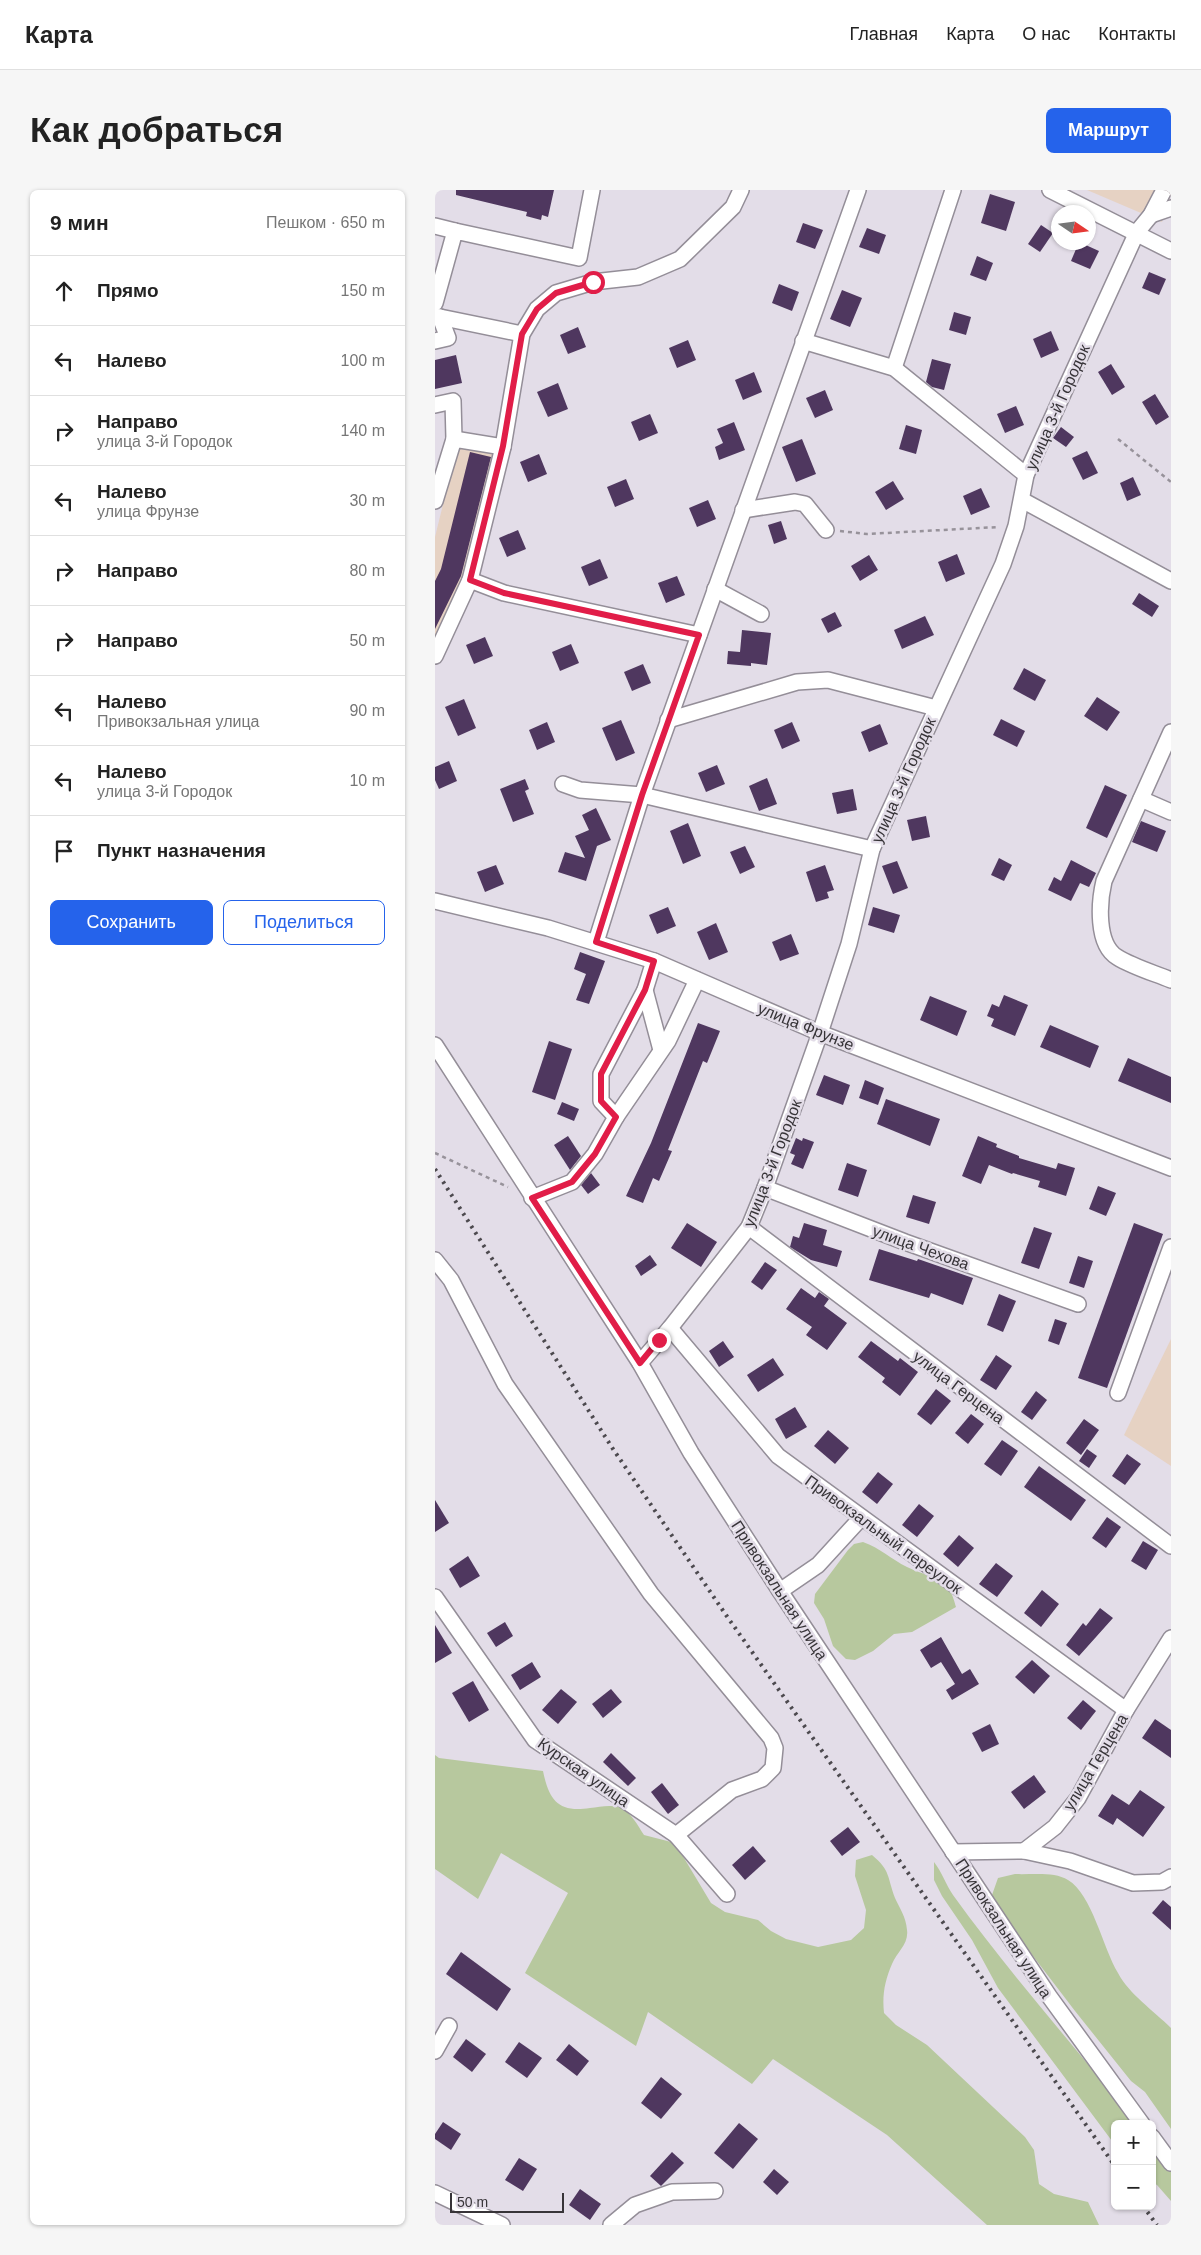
<!DOCTYPE html>
<html lang="ru">
<meta charset="utf-8">
<style>
:root{--surface:#fff;--page:#f6f6f6;--text:#222;--muted:#767676;--line:#e0e0e0;--accent:#2563eb}
body{margin:0;font-family:Arial,sans-serif;background:var(--page);color:var(--text)}
.controls{position:absolute;right:15px;bottom:15px;display:grid;overflow:hidden;border-radius:8px;box-shadow:0 1px 4px #0004}
.controls button{width:45px;height:45px;display:grid;place-items:center;padding:0;border:0;border-bottom:1px solid var(--line);background:var(--surface);color:var(--text);font:25px sans-serif}
.compass{position:absolute;left:616px;top:15px;width:45px;height:45px;border-radius:50%;background:var(--surface);box-shadow:0 1px 4px #0004;rotate:103deg}
.scale{position:absolute;left:15px;bottom:12px;width:114px;box-sizing:border-box;padding-left:5px;border:2px solid #373438;border-top:0;font-size:14px;line-height:18px;white-space:nowrap;color:#373438;-webkit-text-stroke:4px #e3dde8;paint-order:stroke}
.stop{position:absolute;width:15px;height:15px;margin:-11px;border:4px solid #e11d48;border-radius:50%;background:#fff}
.stop.end{background:#e11d48;border-color:#fff;box-shadow:0 1px 5px #0008}
.list{margin:0;padding:0;list-style:none}
h2{display:flex;justify-content:space-between;align-items:center;height:65px;margin:0;padding:0 20px;font-size:21px}
h2 small{font-size:16px;font-weight:400;color:var(--muted)}
.list li{display:grid;grid-template-columns:32px 1fr auto;gap:15px;align-items:center;box-sizing:border-box;height:70px;padding:0 20px;border-top:1px solid var(--line)}
.list b{display:block;font-size:19px;white-space:nowrap}
.list p{margin:0;font-size:16px;white-space:nowrap;color:var(--muted)}
.list em{font-size:16px;font-style:normal;color:var(--muted)}
.actions{display:flex;gap:10px;padding:15px 20px}
.actions a{flex:1;padding:11px 0;border:1px solid var(--accent);border-radius:8px;text-align:center;font-size:18px;color:var(--accent)}
.actions .main{background:var(--accent);color:#fff}
.icon{flex:none;width:28px;height:28px;fill:none;stroke:currentColor;stroke-width:2;stroke-linecap:round;stroke-linejoin:round}
.map{position:relative;flex:none;width:736px;height:2035px;overflow:hidden;border-radius:8px}
header{display:flex;align-items:center;gap:30px;box-sizing:border-box;height:70px;padding:0 25px;background:var(--surface);border-bottom:1px solid var(--line)}
header strong{font-size:24px}
nav{display:flex;gap:28px;margin-inline-start:auto;font-size:18px}
.intro{display:flex;align-items:center;justify-content:space-between;box-sizing:border-box;height:120px;padding:0 30px}
h1{margin:0;font-size:35px}
.button{padding:12px 22px;border-radius:8px;background:var(--accent);color:#fff;font-size:18px;font-weight:700}
main{display:flex;gap:30px;padding:0 30px}
aside{flex:1;background:var(--surface);border-radius:8px;box-shadow:0 1px 4px #0004}
.map>svg:first-child{display:block}
.industrial{fill:#e6d2c3}
.green{fill:#b7c89e}
.building{fill:#4f375f}
.lines{fill:none;stroke-linecap:round;stroke-linejoin:round}
.minor-casing{stroke:#948e98;stroke-width:18}
.path{stroke:#97929a;stroke-width:2.5;stroke-dasharray:4 4;stroke-linecap:butt}
.minor{stroke:#fff;stroke-width:15}
.rail{stroke:#4c494e;stroke-width:4;stroke-dasharray:2.5 5;stroke-linecap:butt}
.route{stroke:#e11d48;stroke-width:6}
.labels{text-anchor:middle;stroke-width:5;stroke-linejoin:round;paint-order:stroke}
.street-label{font-size:16px;fill:#373438;stroke:#e3dde8}
</style>
<header>
<strong>Карта</strong>
<nav><a>Главная</a><a>Карта</a><a>О нас</a><a>Контакты</a></nav>
</header>
<div class="intro"><h1>Как добраться</h1><a class="button">Маршрут</a></div>
<main>
<aside>
<h2>9 мин<small>Пешком · 650 m</small></h2>
<ul class="list">
<li><svg class="icon" aria-label="ahead" viewBox="0 0 24 24"><path d="M12 20V5M6 11l6-6 6 6"/></svg><div><b>Прямо</b></div><em>150 m</em></li>
<li><svg class="icon" aria-label="left" viewBox="0 0 24 24"><path d="M17 20v-9H6M10 6l-5 5 5 5"/></svg><div><b>Налево</b></div><em>100 m</em></li>
<li><svg class="icon" aria-label="right" viewBox="0 0 24 24"><path d="M7 20v-9h11M14 6l5 5-5 5"/></svg><div><b>Направо</b><p>улица 3-й Городок</p></div><em>140 m</em></li>
<li><svg class="icon" aria-label="left" viewBox="0 0 24 24"><path d="M17 20v-9H6M10 6l-5 5 5 5"/></svg><div><b>Налево</b><p>улица Фрунзе</p></div><em>30 m</em></li>
<li><svg class="icon" aria-label="right" viewBox="0 0 24 24"><path d="M7 20v-9h11M14 6l5 5-5 5"/></svg><div><b>Направо</b></div><em>80 m</em></li>
<li><svg class="icon" aria-label="right" viewBox="0 0 24 24"><path d="M7 20v-9h11M14 6l5 5-5 5"/></svg><div><b>Направо</b></div><em>50 m</em></li>
<li><svg class="icon" aria-label="left" viewBox="0 0 24 24"><path d="M17 20v-9H6M10 6l-5 5 5 5"/></svg><div><b>Налево</b><p>Привокзальная улица</p></div><em>90 m</em></li>
<li><svg class="icon" aria-label="left" viewBox="0 0 24 24"><path d="M17 20v-9H6M10 6l-5 5 5 5"/></svg><div><b>Налево</b><p>улица 3-й Городок</p></div><em>10 m</em></li>
<li><svg class="icon" aria-label="arrive" viewBox="0 0 24 24"><path d="M6 21V4h12l-3 4 3 4H6"/></svg><div><b>Пункт назначения</b></div></li>
</ul>
<div class="actions"><a class="main">Сохранить</a><a>Поделиться</a></div>
</aside>
<div class="map">
<svg width="736" height="2035" viewBox="0 0 736 2035">
<rect width="100%" height="100%" fill="#e3dde8"/>
<!-- industrial -->
<g class="industrial">
<path d="M652 0H736V4L727 32Z"/>
<path d="M23 253 62 260 30 387 0 448V347Z"/>
<path d="M736 1149V1276L689 1245Z"/>
</g>
<!-- green -->
<g class="green">
<path d="M428 1352C445 1358 456 1369 472 1377 487 1384 502 1387 513 1399 518 1404 519 1411 521 1417L477 1442 459 1444 438 1461 420 1470 411 1469 398 1456 389 1429 379 1413 380 1404 413 1360 419 1354Z"/>
<path d="M0 1565 4 1568 108 1581C114 1610 123 1623 155 1618 165 1617 176 1614 186 1618 196 1622 203 1636 209 1645L240 1653 276 1713 290 1722 323 1730 336 1741 351 1749 383 1757 416 1750 429 1738 431 1720 420 1686 421 1670 437 1665C456 1681 452 1687 460 1708 465 1719 471 1727 472 1740 474 1754 462 1762 457 1774 450 1790 447 1805 449 1823L461 1835 492 1855 590 1947 599 1960 604 1994 619 2004 653 2012 664 2035H552L452 1945 338 1869 317 1894 213 1822 201 1856 90 1783 133 1703 66 1663 43 1709 0 1679Z"/>
<path d="M499 1672C507 1682 511 1695 518 1705 575 1784 641 1858 702 1934H680V1955L563 1798 537 1750 507 1706 499 1690Z"/>
<path d="M580 1684C596 1685 619 1681 633 1690 657 1704 668 1758 683 1783 694 1804 719 1821 736 1838V1939L710 1902 696 1891 640 1821 585 1749 561 1723 557 1705 563 1688Z"/>
<path d="M717 1953 736 1976V2011L722 1995 717 1992Z"/>
</g>
<!-- building -->
<g class="building">
<path d="M21 0H119L113 27 107 25 106 30 91 26 92 22 21 5Z"/>
<path d="M555 4 580 12 571 41 546 33Z"/>
<path d="M368 33 388 40 380 59 361 52Z"/>
<path d="M606 35 618 43 605 62 593 54Z"/>
<path d="M432 38 451 45 444 64 424 57Z"/>
<path d="M644 52 664 61 655 79 636 71Z"/>
<path d="M542 66 558 73 551 91 535 85Z"/>
<path d="M714 82 731 89 724 105 707 98Z"/>
<path d="M344 94 364 102 357 121 337 113Z"/>
<path d="M407 100 427 108 415 137 395 129Z"/>
<path d="M519 122 536 127 531 145 514 140Z"/>
<path d="M143 137 151 157 133 164 125 145Z"/>
<path d="M616 141 624 160 606 168 598 149Z"/>
<path d="M253 150 261 170 242 178 234 158Z"/>
<path d="M21 165 27 193 0 199V170Z"/>
<path d="M497 169 516 174 509 200 497 197 491 192Z"/>
<path d="M676 174 690 197 677 205 663 182Z"/>
<path d="M319 182 327 202 308 210 300 190Z"/>
<path d="M123 193 133 219 113 227 102 202Z"/>
<path d="M390 200 398 220 380 228 371 208Z"/>
<path d="M720 204 734 227 721 235 707 212Z"/>
<path d="M581 216 589 235 570 243 562 224Z"/>
<path d="M215 224 223 243 204 251 196 232Z"/>
<path d="M299 232 310 260 284 270 280 257 288 253 282 239Z"/>
<path d="M471 235 487 240 481 264 464 259Z"/>
<path d="M626 237 639 247 631 257 618 248Z"/>
<path d="M367 249 381 284 361 292 347 257Z"/>
<path d="M652 261 663 283 648 290 637 268Z"/>
<path d="M35 262 56 267 26 386 0 439V391L6 379Z"/>
<path d="M104 264 112 284 93 292 85 272Z"/>
<path d="M698 287 706 305 692 311 685 293Z"/>
<path d="M191 289 199 309 180 317 172 297Z"/>
<path d="M458 291 469 309 451 320 440 302Z"/>
<path d="M546 298 555 317 536 325 528 306Z"/>
<path d="M273 310 281 329 262 337 254 318Z"/>
<path d="M346 331 352 349 339 354 333 335Z"/>
<path d="M83 340 91 359 72 367 64 348Z"/>
<path d="M522 364 530 384 511 392 503 372Z"/>
<path d="M434 365 443 380 425 391 416 376Z"/>
<path d="M165 369 173 388 154 396 146 377Z"/>
<path d="M242 386 250 405 231 413 223 393Z"/>
<path d="M704 403 724 416 717 427 697 414Z"/>
<path d="M400 422 407 436 393 443 386 429Z"/>
<path d="M490 426 499 445 467 459 459 440Z"/>
<path d="M307 440 336 443 332 475 316 473V476L292 474 293 461 305 462Z"/>
<path d="M50 447 58 466 39 474 31 455Z"/>
<path d="M136 454 144 473 125 481 117 462Z"/>
<path d="M208 474 216 493 197 501 189 482Z"/>
<path d="M589 478 611 490 600 511 578 499Z"/>
<path d="M662 507 685 522 672 541 649 526Z"/>
<path d="M29 509 41 538 23 546 10 517Z"/>
<path d="M566 529 590 541 582 557 558 545Z"/>
<path d="M186 530 200 563 181 571 167 538Z"/>
<path d="M112 532 120 552 102 560 94 540Z"/>
<path d="M357 532 365 551 347 559 339 540Z"/>
<path d="M445 534 453 554 434 562 426 542Z"/>
<path d="M14 571 22 591 4 599 0 590V577Z"/>
<path d="M282 575 290 594 271 602 263 583Z"/>
<path d="M332 588 342 614 324 621 314 596Z"/>
<path d="M90 589 94 599 90 601 99 624 78 632 65 599Z"/>
<path d="M670 595 692 605 672 648 651 638Z"/>
<path d="M418 599 422 620 402 624 397 603Z"/>
<path d="M161 618 176 650 162 656 151 691 123 682 130 662 150 668 140 646 154 640 147 625Z"/>
<path d="M491 626 495 647 477 651 472 630Z"/>
<path d="M706 631 731 641 722 662 697 652Z"/>
<path d="M253 633 266 666 248 674 235 641Z"/>
<path d="M310 656 320 677 305 684 295 662Z"/>
<path d="M564 668 577 675 569 691 556 685Z"/>
<path d="M636 670 661 683 654 697 645 693 636 711 613 700 619 687 626 691Z"/>
<path d="M462 671 473 698 458 704 447 676Z"/>
<path d="M61 675 69 694 50 702 42 682Z"/>
<path d="M390 675 399 700 392 702 394 708 381 712 371 682Z"/>
<path d="M233 717 241 736 222 744 214 725Z"/>
<path d="M438 717 465 725 459 743 433 735Z"/>
<path d="M281 733 293 762 274 770 262 742Z"/>
<path d="M356 744 364 764 345 771 337 752Z"/>
<path d="M145 762 170 771 154 814 141 810 151 784 139 779Z"/>
<path d="M569 805 593 815 580 846 556 836 559 829 552 826 557 814 564 817Z"/>
<path d="M495 806 532 821 522 846 485 830Z"/>
<path d="M263 833 285 841 272 873 268 871 233 960 237 961 224 991 218 988 208 1013 191 1006 216 953Z"/>
<path d="M615 835 664 856 655 878 605 857Z"/>
<path d="M114 851 137 859 120 910 97 902Z"/>
<path d="M693 868 736 887V913L683 891Z"/>
<path d="M389 885 415 895 408 915 381 905Z"/>
<path d="M430 890 449 898 443 915 424 908Z"/>
<path d="M451 909 505 929 495 956 442 934Z"/>
<path d="M127 912 144 919 139 931 122 924Z"/>
<path d="M133 946 146 966 135 980 119 955Z"/>
<path d="M543 946 562 954 561 957 584 966V968L621 979 623 973 640 978 631 1006 603 997 605 991 578 983 577 984 554 975 546 994 527 986Z"/>
<path d="M361 948 367 951 368 948 379 952 368 979 356 974 360 965 355 963Z"/>
<path d="M412 973 432 980 423 1007 403 1000Z"/>
<path d="M156 983 165 995 153 1004 146 995Z"/>
<path d="M663 996 681 1003 671 1026 654 1019Z"/>
<path d="M478 1005 501 1012 494 1034 471 1027Z"/>
<path d="M252 1033 282 1052 266 1077 236 1058Z"/>
<path d="M369 1033 392 1040 388 1055 407 1061 402 1077 376 1070 355 1057 358 1046 364 1048Z"/>
<path d="M699 1033 728 1044 672 1198 643 1188Z"/>
<path d="M599 1037 617 1043 604 1079 586 1073Z"/>
<path d="M444 1059 482 1071 483 1069 538 1088 528 1115 496 1103 494 1108 434 1090Z"/>
<path d="M215 1065 222 1075 206 1086 200 1076Z"/>
<path d="M643 1066 658 1071 649 1098 634 1093Z"/>
<path d="M330 1072 342 1080 327 1100 316 1092Z"/>
<path d="M366 1098 380 1108 384 1102 394 1109 389 1116 412 1133 392 1160 371 1145 377 1137 351 1119Z"/>
<path d="M564 1104 581 1111 568 1142 552 1135Z"/>
<path d="M620 1129 632 1133 624 1155 613 1151Z"/>
<path d="M288 1151 299 1167 284 1177 274 1161Z"/>
<path d="M436 1151 463 1171 465 1168 483 1182 465 1206 447 1192 450 1188 423 1167Z"/>
<path d="M561 1165 577 1176 561 1200 545 1190Z"/>
<path d="M338 1168 349 1185 323 1202 312 1185Z"/>
<path d="M501 1199 516 1211 496 1235 482 1224Z"/>
<path d="M601 1201 612 1210 597 1230 586 1222Z"/>
<path d="M360 1217 372 1237 351 1249 340 1229Z"/>
<path d="M536 1224 549 1234 533 1254 520 1243Z"/>
<path d="M649 1229 664 1240 646 1265 631 1253Z"/>
<path d="M393 1240 414 1258 400 1274 379 1256Z"/>
<path d="M567 1250 583 1261 566 1286 549 1274Z"/>
<path d="M652 1259 662 1266 654 1278 644 1271Z"/>
<path d="M692 1264 706 1274 690 1295 677 1286Z"/>
<path d="M604 1276 651 1310 636 1331 589 1297Z"/>
<path d="M443 1282 458 1294 442 1314 427 1302Z"/>
<path d="M0 1310 14 1333 0 1342Z"/>
<path d="M484 1314 499 1326 482 1347 467 1335Z"/>
<path d="M672 1327 686 1337 671 1358 657 1348Z"/>
<path d="M524 1345 539 1358 523 1377 508 1364Z"/>
<path d="M708 1351 723 1360 711 1380 696 1371Z"/>
<path d="M33 1366 45 1386 25 1398 14 1379Z"/>
<path d="M561 1373 578 1386 562 1407 544 1394Z"/>
<path d="M607 1400 624 1414 606 1437 589 1423Z"/>
<path d="M665 1418 678 1428 644 1466 631 1455 648 1433 651 1436Z"/>
<path d="M70 1432 78 1446 61 1457 52 1443Z"/>
<path d="M0 1435 17 1463 0 1473Z"/>
<path d="M506 1447 527 1484 535 1479 544 1494 517 1510 511 1500 520 1494 506 1472 496 1478 485 1460Z"/>
<path d="M597 1470 615 1486 599 1504 580 1487Z"/>
<path d="M97 1472 106 1487 85 1500 76 1485Z"/>
<path d="M38 1491 54 1520 34 1532 17 1503Z"/>
<path d="M126 1499 142 1512 123 1534 107 1520Z"/>
<path d="M176 1499 187 1512 168 1528 157 1514Z"/>
<path d="M648 1510 661 1521 646 1540 632 1528Z"/>
<path d="M720 1529 736 1540V1568L707 1548Z"/>
<path d="M555 1534 564 1554 547 1562 537 1543Z"/>
<path d="M176 1563 201 1588 193 1596 168 1572Z"/>
<path d="M599 1585 611 1602 589 1619 576 1602Z"/>
<path d="M227 1593 244 1615 233 1624 216 1602Z"/>
<path d="M705 1600 730 1617 708 1647 682 1628 678 1635 663 1626 677 1604 694 1615Z"/>
<path d="M413 1637 425 1652 407 1666 395 1651Z"/>
<path d="M318 1656 331 1671 310 1690 297 1675Z"/>
<path d="M728 1710 736 1717V1740L717 1723Z"/>
<path d="M26 1762 76 1799 62 1821 11 1784Z"/>
<path d="M31 1849 51 1864 37 1882 18 1867Z"/>
<path d="M84 1852 107 1868 92 1888 70 1872Z"/>
<path d="M134 1854 154 1871 142 1886 121 1870Z"/>
<path d="M226 1887 247 1904 226 1929 206 1913Z"/>
<path d="M8 1932 26 1944 16 1960 0 1949V1944Z"/>
<path d="M304 1933 323 1949 298 1979 279 1963Z"/>
<path d="M237 1962 249 1973 226 1996 215 1986Z"/>
<path d="M84 1968 102 1979 88 2001 70 1990Z"/>
<path d="M339 1979 354 1992 342 2005 328 1992Z"/>
<path d="M145 1999 166 2014 155 2030 134 2015Z"/>
</g>
<g class="lines">
<defs>
<g id="minor">
<path d="M615 0 736 61"/>
<path d="M716 25 736 18"/>
<path d="M0 36 20 41"/>
<path d="M0 113 20 41 144 68 157 0"/>
<path d="M0 126 87 144"/>
<path d="M0 151 13 148 5 127"/>
<path d="M368 151 459 178 591 285"/>
<path d="M459 178 518 0"/>
<path d="M0 215 18 211 19 249"/>
<path d="M587 310 736 391"/>
<path d="M0 311 19 249 68 257"/>
<path d="M308 320 360 312 370 314 391 340"/>
<path d="M35 390 69 403 264 445"/>
<path d="M280 399 326 424"/>
<path d="M0 466 35 390 68 257 87 144 102 119 121 103 158 92 203 87 245 69 298 17 306 0"/>
<path d="M233 530 362 492 393 490 501 518"/>
<path d="M736 542 669 691C664 712 661 754 682 767 698 777 719 783 736 790"/>
<path d="M128 594 145 600 207 605 437 659"/>
<path d="M706 609 736 622"/>
<path d="M0 711 113 738 219 771 385 843 736 978"/>
<path d="M161 752 207 605 423 0"/>
<path d="M210 800 226 860"/>
<path d="M0 855 205 1173 256 1263 345 1401 614 1806 707 1934"/>
<path d="M181 927 233 851 262 790"/>
<path d="M330 998 470 1052 643 1114"/>
<path d="M97 1008 137 992 160 964 181 927 166 911V884L210 800 219 771"/>
<path d="M314 1037 736 1356"/>
<path d="M0 1070 16 1090 70 1194 216 1404 336 1548 340 1558 338 1578 327 1589 297 1600 241 1645"/>
<path d="M235 1138 343 1266 691 1520"/>
<path d="M205 1173 235 1138 314 1037 330 998 385 843 414 754 437 659 568 374 581 336 591 285 702 42 716 25 729 0"/>
<path d="M683 1203 736 1057"/>
<path d="M345 1401 383 1375 426 1328"/>
<path d="M0 1407 100 1550 241 1645 292 1704"/>
<path d="M589 1661 620 1637 643 1608 691 1520 736 1448"/>
<path d="M518 1662 589 1661 635 1671 698 1693 727 1692 736 1687"/>
<path d="M0 1861 14 1836"/>
<path d="M717 1947 736 1973"/>
<path d="M0 2003 67 2035"/>
<path d="M176 2035 200 2015 237 2002 280 2001"/>
</g>
</defs>
<!-- minor casing -->
<use href="#minor" class="minor-casing"/>
<!-- path -->
<g class="path">
<path d="M683 249 736 292"/>
<path d="M405 341 432 344 564 337"/>
<path d="M0 963 73 997"/>
</g>
<!-- minor -->
<use href="#minor" class="minor"/>
<!-- rail -->
<g class="rail">
<path d="M0 979 178 1259 291 1425 680 1976"/>
<path d="M708 2016 722 2035"/>
</g>
</g>
<g class="lines">
<!-- route -->
<path class="route" d="M158 92 121 103 102 119 87 144 68 256 35 390 69 403 264 445 207 605 161 752 219 771 210 800 166 884V911L181 927 160 964 137 992 97 1008 205 1173 224 1150"/>
</g>
<g class="labels">
<!-- street labels -->
<g class="street-label">
<text transform="translate(622 217) rotate(-66)" y="6">улица 3-й Городок</text>
<text transform="translate(468 590) rotate(-66)" y="6">улица 3-й Городок</text>
<text transform="translate(371 836) rotate(22)" y="6">улица Фрунзе</text>
<text transform="translate(337 973) rotate(-69)" y="6">улица 3-й Городок</text>
<text transform="translate(486 1057) rotate(20)" y="6">улица Чехова</text>
<text transform="translate(524 1197) rotate(37)" y="6">улица Герцена</text>
<text transform="translate(449 1344) rotate(36)" y="6">Привокзальный переулок</text>
<text transform="translate(345 1400) rotate(57)" y="6">Привокзальная улица</text>
<text transform="translate(660 1572) rotate(-59)" y="6">улица Герцена</text>
<text transform="translate(149 1582) rotate(35)" y="6">Курская улица</text>
<text transform="translate(569 1738) rotate(57)" y="6">Привокзальная улица</text>
</g>
</g>
</svg>
<div class="controls">
<button>+</button>
<button>−</button>
</div>
<svg class="compass" viewBox="-18 -18 36 36"><path d="M0-13l5 13h-10z" fill="#e53935"/><path d="M0 13l5-13h-10z" fill="#767676"/></svg>
<div class="scale">50 m</div>
<div class="stop" style="left:158px;top:92px"></div>
<div class="stop end" style="left:224px;top:1150px"></div>
</div>
</main>
